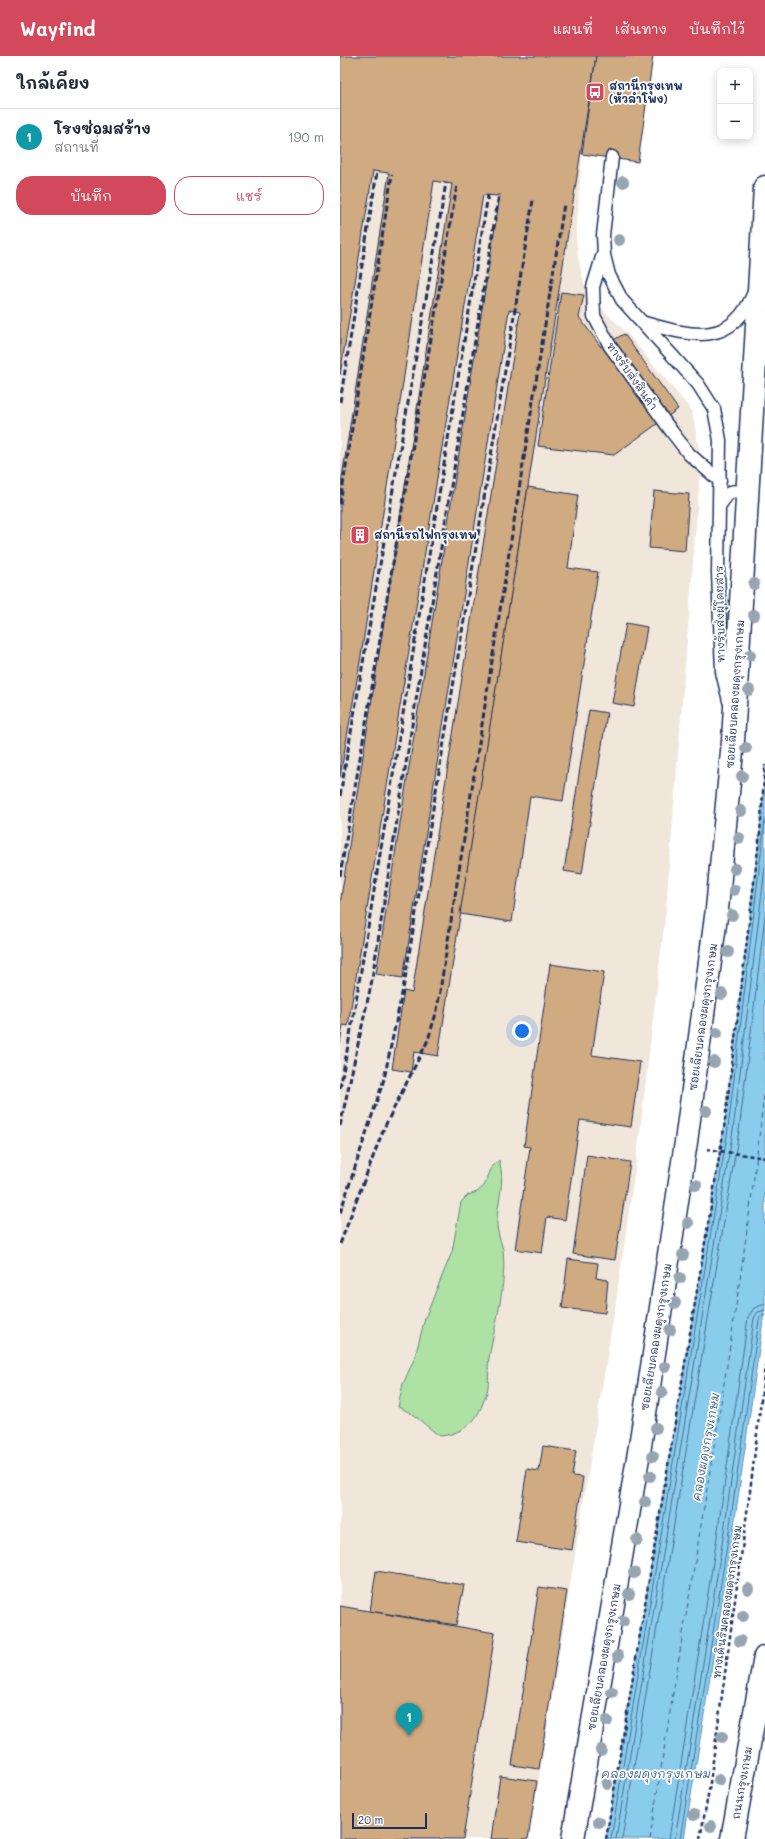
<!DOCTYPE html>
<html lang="th">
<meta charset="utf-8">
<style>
:root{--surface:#fff;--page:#f6f6f7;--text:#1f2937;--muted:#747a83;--line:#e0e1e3;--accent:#d1495b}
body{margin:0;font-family:Mali,"Playpen Sans Thai",sans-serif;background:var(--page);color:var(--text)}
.controls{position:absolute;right:12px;top:12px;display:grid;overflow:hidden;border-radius:8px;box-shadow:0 2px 10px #0003}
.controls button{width:36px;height:36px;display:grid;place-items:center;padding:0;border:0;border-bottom:1px solid var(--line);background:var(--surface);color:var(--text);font:20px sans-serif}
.scale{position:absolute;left:12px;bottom:10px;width:75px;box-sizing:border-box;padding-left:4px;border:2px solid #1b2f5e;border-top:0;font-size:11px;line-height:14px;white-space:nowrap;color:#1b2f5e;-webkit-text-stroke:3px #fff;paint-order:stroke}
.you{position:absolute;left:182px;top:975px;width:14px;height:14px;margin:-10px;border:3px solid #fff;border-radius:50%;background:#1a73e8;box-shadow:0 0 0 6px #1a73e833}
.badge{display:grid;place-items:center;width:26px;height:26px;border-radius:50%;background:var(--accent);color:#fff;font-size:13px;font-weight:700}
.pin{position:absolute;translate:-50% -33px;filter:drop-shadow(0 1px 2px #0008)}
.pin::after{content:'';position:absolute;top:21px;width:14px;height:12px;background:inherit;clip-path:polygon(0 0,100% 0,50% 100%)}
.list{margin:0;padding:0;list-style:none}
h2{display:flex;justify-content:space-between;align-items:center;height:52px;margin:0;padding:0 16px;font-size:17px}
h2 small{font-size:13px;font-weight:400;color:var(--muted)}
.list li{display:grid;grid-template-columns:26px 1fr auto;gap:12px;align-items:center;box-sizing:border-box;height:56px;padding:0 16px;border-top:1px solid var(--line)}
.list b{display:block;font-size:15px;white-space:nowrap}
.list p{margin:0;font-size:13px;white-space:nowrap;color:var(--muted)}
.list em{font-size:13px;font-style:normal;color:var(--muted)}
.actions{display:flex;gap:8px;padding:12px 16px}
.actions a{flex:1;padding:9px 0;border:1px solid var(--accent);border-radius:16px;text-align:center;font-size:14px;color:var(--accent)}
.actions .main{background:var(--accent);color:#fff}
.map{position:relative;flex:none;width:425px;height:1783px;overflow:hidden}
header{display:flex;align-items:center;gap:24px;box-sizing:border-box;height:56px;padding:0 20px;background:var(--accent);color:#fff}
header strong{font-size:19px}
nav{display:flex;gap:22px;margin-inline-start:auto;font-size:14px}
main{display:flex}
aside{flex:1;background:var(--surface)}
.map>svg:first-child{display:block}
.built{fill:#f1e6da}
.green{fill:#ade2a4;stroke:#648881}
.water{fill:#89cceb;stroke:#5d8db3}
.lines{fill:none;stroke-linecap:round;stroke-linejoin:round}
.shore{stroke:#476e96;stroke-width:1}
.ferry{stroke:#3c5e88;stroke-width:1;stroke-dasharray:5 4;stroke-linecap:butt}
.building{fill:#d0ab82;stroke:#1b2f5e}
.lane-casing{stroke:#1b2f5e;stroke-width:15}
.secondary-casing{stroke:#1b2f5e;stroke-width:25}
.path{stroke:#1b2f5e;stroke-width:2.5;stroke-dasharray:4 3;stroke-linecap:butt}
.lane{stroke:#fff;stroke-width:12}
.secondary{stroke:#fff;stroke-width:22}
.rail{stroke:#1b2f5e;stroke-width:3;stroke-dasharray:6 3;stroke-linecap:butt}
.path-bridge{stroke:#1b2f5e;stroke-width:2.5;stroke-dasharray:4 3;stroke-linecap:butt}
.tree{fill:#96a5b0}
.labels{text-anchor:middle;stroke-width:3.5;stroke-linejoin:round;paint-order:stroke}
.poi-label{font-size:11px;font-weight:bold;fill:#1b2f5e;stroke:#fff;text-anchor:start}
.street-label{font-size:11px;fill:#1b2f5e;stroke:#fff}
.water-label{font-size:12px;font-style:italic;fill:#3c5e88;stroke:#fff}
</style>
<header>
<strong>Wayfind</strong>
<nav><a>แผนที่</a><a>เส้นทาง</a><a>บันทึกไว้</a></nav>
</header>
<main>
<aside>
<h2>ใกล้เคียง<small></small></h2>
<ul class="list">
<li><span class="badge" style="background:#0f9aa8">1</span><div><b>โรงซ่อมสร้าง</b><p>สถานที่</p></div><em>190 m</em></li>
</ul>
<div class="actions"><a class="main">บันทึก</a><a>แชร์</a></div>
</aside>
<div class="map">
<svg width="425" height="1783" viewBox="0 0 425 1783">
<rect width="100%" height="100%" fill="#fff"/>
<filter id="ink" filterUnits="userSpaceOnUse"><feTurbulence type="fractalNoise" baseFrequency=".025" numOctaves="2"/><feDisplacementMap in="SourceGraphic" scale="8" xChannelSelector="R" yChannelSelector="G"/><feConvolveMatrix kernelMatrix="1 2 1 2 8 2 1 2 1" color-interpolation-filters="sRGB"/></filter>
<g filter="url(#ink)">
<!-- built -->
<path class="built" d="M0 0H256L242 98 236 181 238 201 244 228 263 254 287 277 352 355 361 404 326 853 298 1092 277 1239 189 1783H0Z"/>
<!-- green -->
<path class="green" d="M159 1104C166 1128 157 1144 157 1167 157 1177 161 1185 163 1194 167 1229 155 1268 149 1302 147 1313 150 1325 147 1336 144 1344 141 1354 136 1361 128 1373 113 1379 100 1380 85 1370 75 1357 58 1351L63 1328 75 1301 85 1262 112 1196 121 1146 128 1139 137 1136 144 1130 152 1111Z"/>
<!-- water -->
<path class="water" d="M425 709V1250L392 1484 344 1783H266L384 1072 420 777Z"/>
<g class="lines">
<!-- shore -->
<g class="shore">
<path d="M271 1783 388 1073 425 764"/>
<path d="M276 1783 393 1074 425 811"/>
<path d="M282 1783 399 1075 425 860"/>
<path d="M329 1783 377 1481 408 1261 414 1252 425 1248"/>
<path d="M335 1783 383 1482 414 1262 418 1256 425 1254"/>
<path d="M340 1783 388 1483 419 1264 421 1260 425 1259"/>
</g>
<!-- ferry -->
<path class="ferry" d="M310 1783C348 1532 397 1283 425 1030"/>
</g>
<!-- building -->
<g class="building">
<path d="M0 0H256L98 1000 74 996 71 1016 52 1013 64 935 72 937 180 256 169 254 63 922 36 918 160 140 143 139 8 970 3 969 0 987V848L112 128 94 125 20 606 0 721V434L49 117 33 115 0 319Z"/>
<path d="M256 0H313L298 106 242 98Z"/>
<path d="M221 236 244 239 239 261 261 291 284 278 338 353 274 399 198 390Z"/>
<path d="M188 431 238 439 228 512 258 516 223 745 190 740 172 866 120 858Z"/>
<path d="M314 435 349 438 345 495 309 492Z"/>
<path d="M286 567 307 571 294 651 272 647Z"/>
<path d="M249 654 267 657 242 818 224 815Z"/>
<path d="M210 908 264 916 252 999 300 1006 291 1071 240 1064 225 1164 207 1161 202 1197 175 1193 190 1091 184 1090Z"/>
<path d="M247 1099 290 1106 275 1204 233 1198Z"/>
<path d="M228 1203 258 1207 256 1222 268 1224 265 1257 222 1252Z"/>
<path d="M203 1390 236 1395 232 1420 243 1421 232 1494 176 1486 187 1413 199 1415Z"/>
<path d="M36 1515 124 1529 116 1569 30 1555Z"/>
<path d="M199 1531 227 1535 199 1713 172 1709Z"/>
<path d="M0 1550 155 1577 123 1783H0Z"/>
<path d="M160 1720 197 1725 188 1783H151Z"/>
</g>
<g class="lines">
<defs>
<g id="lane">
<path d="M272 101 263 179 264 199 269 219 282 244 358 328 374 353 380 384 378 517 382 616 389 645"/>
<path d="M263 198 253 231 254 260 270 290 332 376 349 398 380 425"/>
<path d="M301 266C349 279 391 294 414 236"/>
<path d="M380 449C390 434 395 429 407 445"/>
</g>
<g id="secondary">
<path d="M233 1783 300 1390 346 1086 377 853 393 685 425 131"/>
<path d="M392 1783 425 1601"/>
</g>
</defs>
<!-- lane casing -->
<use href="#lane" class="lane-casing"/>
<!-- secondary casing -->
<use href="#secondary" class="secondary-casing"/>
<!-- path -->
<g class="path">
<path d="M266 1783 384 1072 420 777 425 709"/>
<path d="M360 1783 369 1734 412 1420 425 1310"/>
</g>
<!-- lane -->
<use href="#lane" class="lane"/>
<!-- secondary -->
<use href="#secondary" class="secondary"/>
<!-- rail -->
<g class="rail">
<path d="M0 346 37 116"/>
<path d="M0 448 52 118"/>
<path d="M0 740 106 127"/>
<path d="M0 820 117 129"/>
<path d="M0 1032 13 963 148 139"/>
<path d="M0 1070 31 929 76 644 159 138"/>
<path d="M0 1157 44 1023 65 923 193 144"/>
<path d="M0 1188 44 1072 88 984 97 954 224 148"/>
</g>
<!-- path-bridge -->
<path class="path-bridge" d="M367 1093 425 1102"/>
</g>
<!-- trees -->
<g class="tree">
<circle cx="283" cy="126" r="6"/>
<circle cx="279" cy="184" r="6"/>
<circle cx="414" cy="528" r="6"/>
<circle cx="414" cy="559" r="6"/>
<circle cx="410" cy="599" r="6"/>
<circle cx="409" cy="634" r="6"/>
<circle cx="406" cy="692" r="6"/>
<circle cx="402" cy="720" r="6"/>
<circle cx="401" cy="755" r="6"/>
<circle cx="399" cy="782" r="6"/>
<circle cx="395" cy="813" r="6"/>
<circle cx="394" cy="834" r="6"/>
<circle cx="392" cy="859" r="6"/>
<circle cx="388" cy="896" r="6"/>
<circle cx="382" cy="938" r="6"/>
<circle cx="377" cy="977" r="6"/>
<circle cx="374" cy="1006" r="6"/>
<circle cx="366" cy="1055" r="6"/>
<circle cx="356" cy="1129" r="6"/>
<circle cx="348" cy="1167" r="6"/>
<circle cx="343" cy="1199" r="6"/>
<circle cx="340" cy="1222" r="6"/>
<circle cx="335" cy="1247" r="6"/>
<circle cx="330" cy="1274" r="6"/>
<circle cx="325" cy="1311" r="6"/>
<circle cx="322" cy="1336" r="6"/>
<circle cx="316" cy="1372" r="6"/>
<circle cx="313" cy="1400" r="6"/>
<circle cx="310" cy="1420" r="6"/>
<circle cx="305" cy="1446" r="6"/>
<circle cx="297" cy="1484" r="6"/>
<circle cx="294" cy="1517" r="6"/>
<circle cx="408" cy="1533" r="6"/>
<circle cx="289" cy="1538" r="6"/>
<circle cx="403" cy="1560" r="6"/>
<circle cx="283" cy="1565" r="6"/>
<circle cx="400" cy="1585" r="6"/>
<circle cx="278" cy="1600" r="6"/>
<circle cx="272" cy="1636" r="6"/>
<circle cx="267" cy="1665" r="6"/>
<circle cx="382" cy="1681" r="6"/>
<circle cx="261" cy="1694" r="6"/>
<circle cx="379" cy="1724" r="6"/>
<circle cx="267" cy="1728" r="6"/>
<circle cx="354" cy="1759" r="6"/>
<circle cx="259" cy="1766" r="6"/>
<circle cx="371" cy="1770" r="6"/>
</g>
</g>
<!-- icons -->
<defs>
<symbol id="bus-square" viewBox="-11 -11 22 22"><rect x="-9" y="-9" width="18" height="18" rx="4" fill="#d1495b" stroke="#fff"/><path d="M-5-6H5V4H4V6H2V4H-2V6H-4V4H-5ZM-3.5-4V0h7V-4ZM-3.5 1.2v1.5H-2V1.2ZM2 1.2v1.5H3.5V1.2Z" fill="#fff"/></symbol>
<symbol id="building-square" viewBox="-11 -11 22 22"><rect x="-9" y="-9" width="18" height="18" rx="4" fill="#d1495b" stroke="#fff"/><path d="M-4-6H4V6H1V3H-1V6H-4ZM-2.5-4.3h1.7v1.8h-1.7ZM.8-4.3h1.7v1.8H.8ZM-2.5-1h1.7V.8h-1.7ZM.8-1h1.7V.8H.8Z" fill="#fff"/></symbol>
</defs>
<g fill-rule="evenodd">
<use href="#bus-square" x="244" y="25" width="22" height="22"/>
<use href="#building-square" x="9" y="468" width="22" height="22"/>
</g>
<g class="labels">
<!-- poi labels -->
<g class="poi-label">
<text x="269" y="34">สถานีกรุงเทพ<tspan x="269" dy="13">(หัวลำโพง)</tspan></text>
<text x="34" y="483">สถานีรถไฟกรุงเทพ</text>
</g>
<!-- street labels -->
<g class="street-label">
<text transform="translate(292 320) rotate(55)" y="4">ทางรับส่งสินค้า</text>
<text transform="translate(380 558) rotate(-91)" y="4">ทางรับส่งผู้โดยสาร</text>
<text transform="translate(395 638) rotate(-86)" y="4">ซอยเลียบคลองผดุงกรุงเกษม</text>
<text transform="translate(363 961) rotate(-82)" y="4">ซอยเลียบคลองผดุงกรุงเกษม</text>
<text transform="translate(316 1281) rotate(-81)" y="4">ซอยเลียบคลองผดุงกรุงเกษม</text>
<text transform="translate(387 1546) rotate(-82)" y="4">ทางเดินริมคลองผดุงกรุงเกษม</text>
<text transform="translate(264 1601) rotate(-80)" y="4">ซอยเลียบคลองผดุงกรุงเกษม</text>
<text transform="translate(402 1727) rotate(-80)" y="4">ถนนกรุงเกษม</text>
</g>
<!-- water labels -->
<g class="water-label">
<text transform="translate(366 1391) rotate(-80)" y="4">คลองผดุงกรุงเกษม</text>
<text x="316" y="1722">คลองผดุงกรุงเกษม</text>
</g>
</g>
</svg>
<div class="controls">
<button>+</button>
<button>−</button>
</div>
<div class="scale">20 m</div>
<div class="you"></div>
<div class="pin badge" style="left:69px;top:1680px;background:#0f9aa8">1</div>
</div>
</main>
